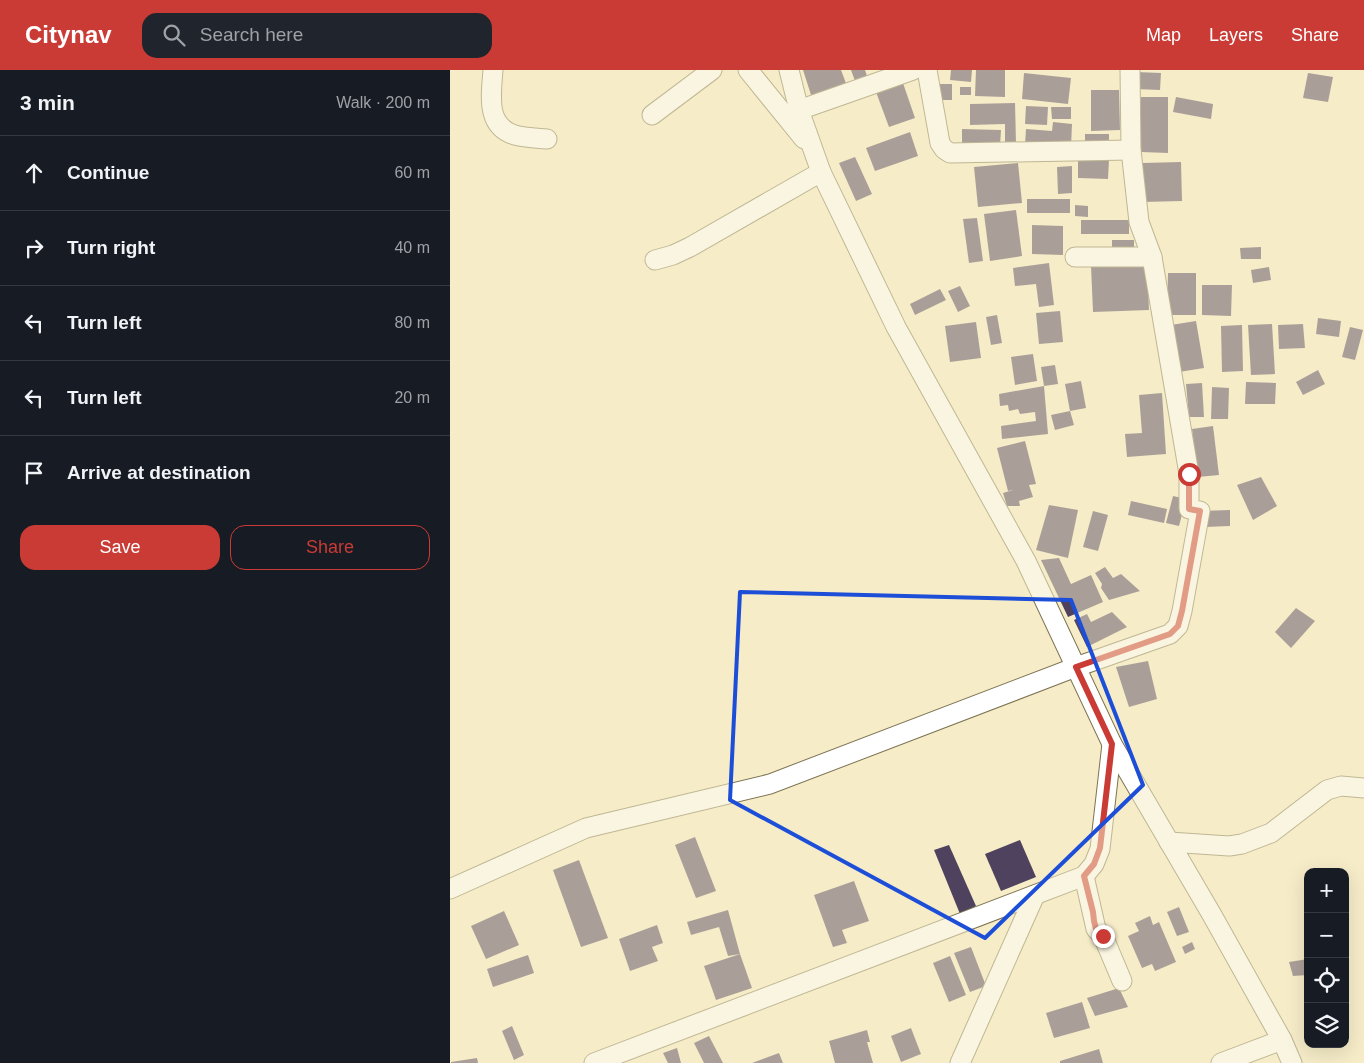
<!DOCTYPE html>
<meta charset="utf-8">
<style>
:root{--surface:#171b24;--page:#20242c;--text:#f1f3f6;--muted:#9ea1a6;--line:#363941;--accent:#c93b34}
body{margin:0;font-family:Arial,sans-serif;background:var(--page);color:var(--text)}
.controls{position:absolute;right:15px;bottom:15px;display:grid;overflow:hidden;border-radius:10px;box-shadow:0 5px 20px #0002}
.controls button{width:45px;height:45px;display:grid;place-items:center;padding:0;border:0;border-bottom:1px solid var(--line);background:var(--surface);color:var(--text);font:25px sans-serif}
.stop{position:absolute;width:15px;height:15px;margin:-11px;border:4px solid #c93b34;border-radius:50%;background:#fff}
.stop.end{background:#c93b34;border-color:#fff;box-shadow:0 1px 5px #0008}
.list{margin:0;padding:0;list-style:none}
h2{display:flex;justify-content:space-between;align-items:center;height:65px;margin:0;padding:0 20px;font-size:21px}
h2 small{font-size:16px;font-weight:400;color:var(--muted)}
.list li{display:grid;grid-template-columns:32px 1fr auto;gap:15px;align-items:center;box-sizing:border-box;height:75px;padding:0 20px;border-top:1px solid var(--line)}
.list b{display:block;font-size:19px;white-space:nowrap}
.list em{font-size:16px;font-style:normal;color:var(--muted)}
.actions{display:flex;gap:10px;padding:15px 20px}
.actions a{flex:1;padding:11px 0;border:1px solid var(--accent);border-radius:15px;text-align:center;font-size:18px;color:var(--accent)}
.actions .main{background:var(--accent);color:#fff}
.icon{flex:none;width:28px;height:28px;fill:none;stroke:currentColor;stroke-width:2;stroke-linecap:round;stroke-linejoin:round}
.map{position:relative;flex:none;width:914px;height:993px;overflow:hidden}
header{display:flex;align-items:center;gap:30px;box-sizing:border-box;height:70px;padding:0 25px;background:var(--accent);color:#fff}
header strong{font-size:24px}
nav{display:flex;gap:28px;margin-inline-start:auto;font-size:18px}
.search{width:350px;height:45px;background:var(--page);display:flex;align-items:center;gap:12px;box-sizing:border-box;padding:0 18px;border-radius:15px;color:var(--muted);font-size:19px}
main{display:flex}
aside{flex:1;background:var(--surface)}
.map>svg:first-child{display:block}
.building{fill:#4f425e}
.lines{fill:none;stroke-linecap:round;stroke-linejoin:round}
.street-casing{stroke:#7d7453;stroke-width:21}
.street{stroke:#fff;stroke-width:19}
.route{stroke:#c93b34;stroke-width:6}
.marked{fill:none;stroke:#1d4ed8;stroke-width:4;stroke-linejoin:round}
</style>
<header>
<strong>Citynav</strong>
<div class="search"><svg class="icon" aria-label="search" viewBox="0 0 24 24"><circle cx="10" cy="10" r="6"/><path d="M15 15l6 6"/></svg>Search here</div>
<nav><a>Map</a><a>Layers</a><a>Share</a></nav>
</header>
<main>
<aside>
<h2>3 min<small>Walk · 200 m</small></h2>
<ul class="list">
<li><svg class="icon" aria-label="ahead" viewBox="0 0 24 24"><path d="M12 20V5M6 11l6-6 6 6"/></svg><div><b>Continue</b></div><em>60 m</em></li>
<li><svg class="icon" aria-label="right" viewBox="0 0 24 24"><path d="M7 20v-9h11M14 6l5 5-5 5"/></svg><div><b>Turn right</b></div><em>40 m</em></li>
<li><svg class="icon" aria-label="left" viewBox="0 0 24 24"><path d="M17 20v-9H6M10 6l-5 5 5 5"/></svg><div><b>Turn left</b></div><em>80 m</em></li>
<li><svg class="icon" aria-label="left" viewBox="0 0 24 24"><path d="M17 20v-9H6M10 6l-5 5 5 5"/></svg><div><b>Turn left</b></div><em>20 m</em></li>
<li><svg class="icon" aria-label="arrive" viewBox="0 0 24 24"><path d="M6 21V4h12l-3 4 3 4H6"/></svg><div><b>Arrive at destination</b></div></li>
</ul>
<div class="actions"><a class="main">Save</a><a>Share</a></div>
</aside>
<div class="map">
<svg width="914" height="993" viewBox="0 0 914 993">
<rect width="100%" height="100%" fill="#f6ecc8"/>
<!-- building -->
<g class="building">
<path d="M353 0H391L397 16 362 28Z"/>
<path d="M401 0H415L417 6 405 11Z"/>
<path d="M501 0H522L521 12 500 10Z"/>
<path d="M526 0H555V27L525 26Z"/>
<path d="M686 2 711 3 710 20 685 19Z"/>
<path d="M574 3 621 8 618 34 572 29Z"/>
<path d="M858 3 883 7 878 32 853 28Z"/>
<path d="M453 13 465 48 439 57 426 22Z"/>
<rect x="486" y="14" width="16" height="16"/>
<rect x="510" y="17" width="11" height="8"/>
<path d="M641 20H669L670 60 641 61Z"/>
<path d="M691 27H718V83L691 82Z"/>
<path d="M726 27 763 34 761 49 723 42Z"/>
<path d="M565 33 566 73H555V54L520 55V34Z"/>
<path d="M576 36 598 37 597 55 575 54Z"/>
<path d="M601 37H621V49H602Z"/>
<path d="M603 52 622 54 621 78 575 75 576 59 602 61Z"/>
<path d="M512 59 551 60 550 76 512 75Z"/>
<path d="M460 62 468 86 425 101 416 78Z"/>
<rect x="635" y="64" width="24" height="11"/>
<path d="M405 87 422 124 406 131 389 93Z"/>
<path d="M628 89 659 90 658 109 628 108Z"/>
<path d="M731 92 732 131 693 132 692 93Z"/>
<path d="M568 93 572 133 528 137 524 97Z"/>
<path d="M622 96V123L608 124 607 97Z"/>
<rect x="577" y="129" width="43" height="14"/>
<path d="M625 135 638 136V147L625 146Z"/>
<path d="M566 140 572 186 540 191 534 144Z"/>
<path d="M527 148 533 191 519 193 513 149Z"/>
<rect x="631" y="150" width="48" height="14"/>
<path d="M582 155 613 156V185L582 184Z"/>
<path d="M662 170H684V179L662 180Z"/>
<path d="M811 177V189H791L790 178Z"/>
<path d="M599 193 604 235 589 237 586 214 565 216 563 198Z"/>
<path d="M697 193 699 240 643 242 641 196Z"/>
<path d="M819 197 821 210 803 213 801 200Z"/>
<path d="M718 203H746V245H717Z"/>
<path d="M752 215H782L781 246 752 245Z"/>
<path d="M510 216 520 236 508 242 498 221Z"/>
<path d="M490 219 496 230 465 245 460 234Z"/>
<path d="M610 241 613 272 589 274 586 243Z"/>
<path d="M547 245 552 273 541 275 536 247Z"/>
<path d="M868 248 891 251 889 267 866 264Z"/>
<path d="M746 251 754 298 729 302 721 255Z"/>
<path d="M526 252 531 288 500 292 495 256Z"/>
<path d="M822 254 825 304 801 305 798 255Z"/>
<path d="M853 254 855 278 829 279 828 255Z"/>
<path d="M792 255 793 301 772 302 771 256Z"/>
<path d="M900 257 913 260 905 290 892 287Z"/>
<path d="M583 284 587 311 565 315 561 287Z"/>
<path d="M605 295 608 314 594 316 598 364 552 369 551 356 586 351 585 342 570 344 568 339 559 341 558 335 550 336 549 324 594 316 591 297Z"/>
<path d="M868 300 875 314 853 325 846 312Z"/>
<path d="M631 311 636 338 620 341 615 314Z"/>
<path d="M796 312 826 313 825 334H795Z"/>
<path d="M752 313 754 347H739L736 314Z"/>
<path d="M762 317 779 318 778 349H761Z"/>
<path d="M712 323 716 384 677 387 675 364 692 363 689 325Z"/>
<path d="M620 341 624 355 605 360 601 345Z"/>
<path d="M763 356 769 405 748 407 742 359Z"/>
<path d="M575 371 586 414 579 415 583 427 569 431 570 436H557L553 423 563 420 558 421 547 378Z"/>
<path d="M811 407 827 436 803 450 787 415Z"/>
<path d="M723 426 736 429 729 456 716 453Z"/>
<path d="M681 431 717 439 714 453 678 445Z"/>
<path d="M599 435 628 440 618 488 586 480Z"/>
<path d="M780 440V456L755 457 750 441Z"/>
<path d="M643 441 658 445 648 481 633 477Z"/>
<path d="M609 488 621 514 641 505 653 532 618 547 591 490Z"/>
<path d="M655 497 663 508 671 504 690 521 659 530 651 518 652 514 645 503Z"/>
<path d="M846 538 865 551 841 578 825 562Z"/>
<path d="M662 542 677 557 637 577 624 550 637 544 641 552Z"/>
<path d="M698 591 707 629 679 637 666 597Z"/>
<path d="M245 767 266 821 246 828 225 775Z"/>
<path d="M570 770 586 807 551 821 535 784Z"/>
<path d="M499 775 526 836 510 844 484 780Z"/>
<path d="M129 790 158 868 131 877 103 800Z"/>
<path d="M404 811 419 851 392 860 397 873 383 877 364 825Z"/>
<path d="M729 837 739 862 727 866 717 842Z"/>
<path d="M278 840 290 884 278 886 269 857 241 865 237 852Z"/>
<path d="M54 841 69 875 36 889 21 856Z"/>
<path d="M700 846 703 855 709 852 726 892 705 901 702 894 692 898 678 866 689 861 685 853Z"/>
<path d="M207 855 213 873 202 877 208 891 180 901 169 869Z"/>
<path d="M742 872 745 879 735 884 732 877Z"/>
<path d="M521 877 536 916 520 922 504 883Z"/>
<path d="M290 884 302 918 266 930 254 896Z"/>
<path d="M78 885 84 903 43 917 37 899Z"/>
<path d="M500 886 516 925 499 932 483 893Z"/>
<path d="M858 889V905L843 906 839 892Z"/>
<path d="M669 918 678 937 645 946 637 928Z"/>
<path d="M632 932 640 958 604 968 596 943Z"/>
<path d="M62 956 74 985 64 990 52 961Z"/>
<path d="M461 958 471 984 451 992 441 966Z"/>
<path d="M417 960 420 972H417L423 993H385L379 971Z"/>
<path d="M259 966 273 993H254L244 973Z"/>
<path d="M227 978 231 993H218L213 983Z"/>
<path d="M649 979 653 993H610V991Z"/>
<path d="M329 983 333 993H302Z"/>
<path d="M27 988 28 993H1V992Z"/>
</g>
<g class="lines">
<defs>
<g id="street">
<path d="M43 0C41 26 35 59 69 66 78 68 88 68 97 69"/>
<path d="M298 0 354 69"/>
<path d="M339 0 349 40 371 102 446 257 576 491 662 674 762 845 832 970 842 993"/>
<path d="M477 0 490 73 494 79 500 83 681 80"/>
<path d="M349 40 463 0"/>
<path d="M202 45 262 0"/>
<path d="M625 187H702"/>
<path d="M205 190 223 185 240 177 371 102"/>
<path d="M719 772 779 776 792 774 821 763 877 720 891 716 914 718"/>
<path d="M634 806 646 859 653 866 672 911"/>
<path d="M0 819 136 758 320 714 626 597 720 564 728 556 732 541 750 441 739 439V404L702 187 689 152 681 80 680 0"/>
<path d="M144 993 634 806 644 794 650 779 662 674"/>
<path d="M510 993 585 825"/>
<path d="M771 993 832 970"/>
</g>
</defs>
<!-- street casing -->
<use href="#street" class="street-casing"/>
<!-- street -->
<use href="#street" class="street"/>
</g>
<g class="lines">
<!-- route -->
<path class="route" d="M653 866 646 859 644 851 643 842 634 806 644 794 650 778 662 674 626 597 720 564 728 556 732 541 750 441 739 439V404"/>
</g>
<!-- marked area -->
<path d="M0 0H914V993H0ZM290 522 621 530 693 715 535 868 280 730Z" fill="#f6ecc8" fill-opacity=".55" fill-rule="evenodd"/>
<path class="marked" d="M290 522 621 530 693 715 535 868 280 730Z"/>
</svg>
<div class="controls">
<button>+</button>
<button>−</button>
<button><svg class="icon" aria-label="locate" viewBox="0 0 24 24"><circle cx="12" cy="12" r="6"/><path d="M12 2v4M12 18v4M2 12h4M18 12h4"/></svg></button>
<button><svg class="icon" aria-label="layers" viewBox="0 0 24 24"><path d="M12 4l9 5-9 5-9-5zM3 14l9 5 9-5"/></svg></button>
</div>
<div class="stop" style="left:739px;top:404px"></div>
<div class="stop end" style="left:653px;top:866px"></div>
</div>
</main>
